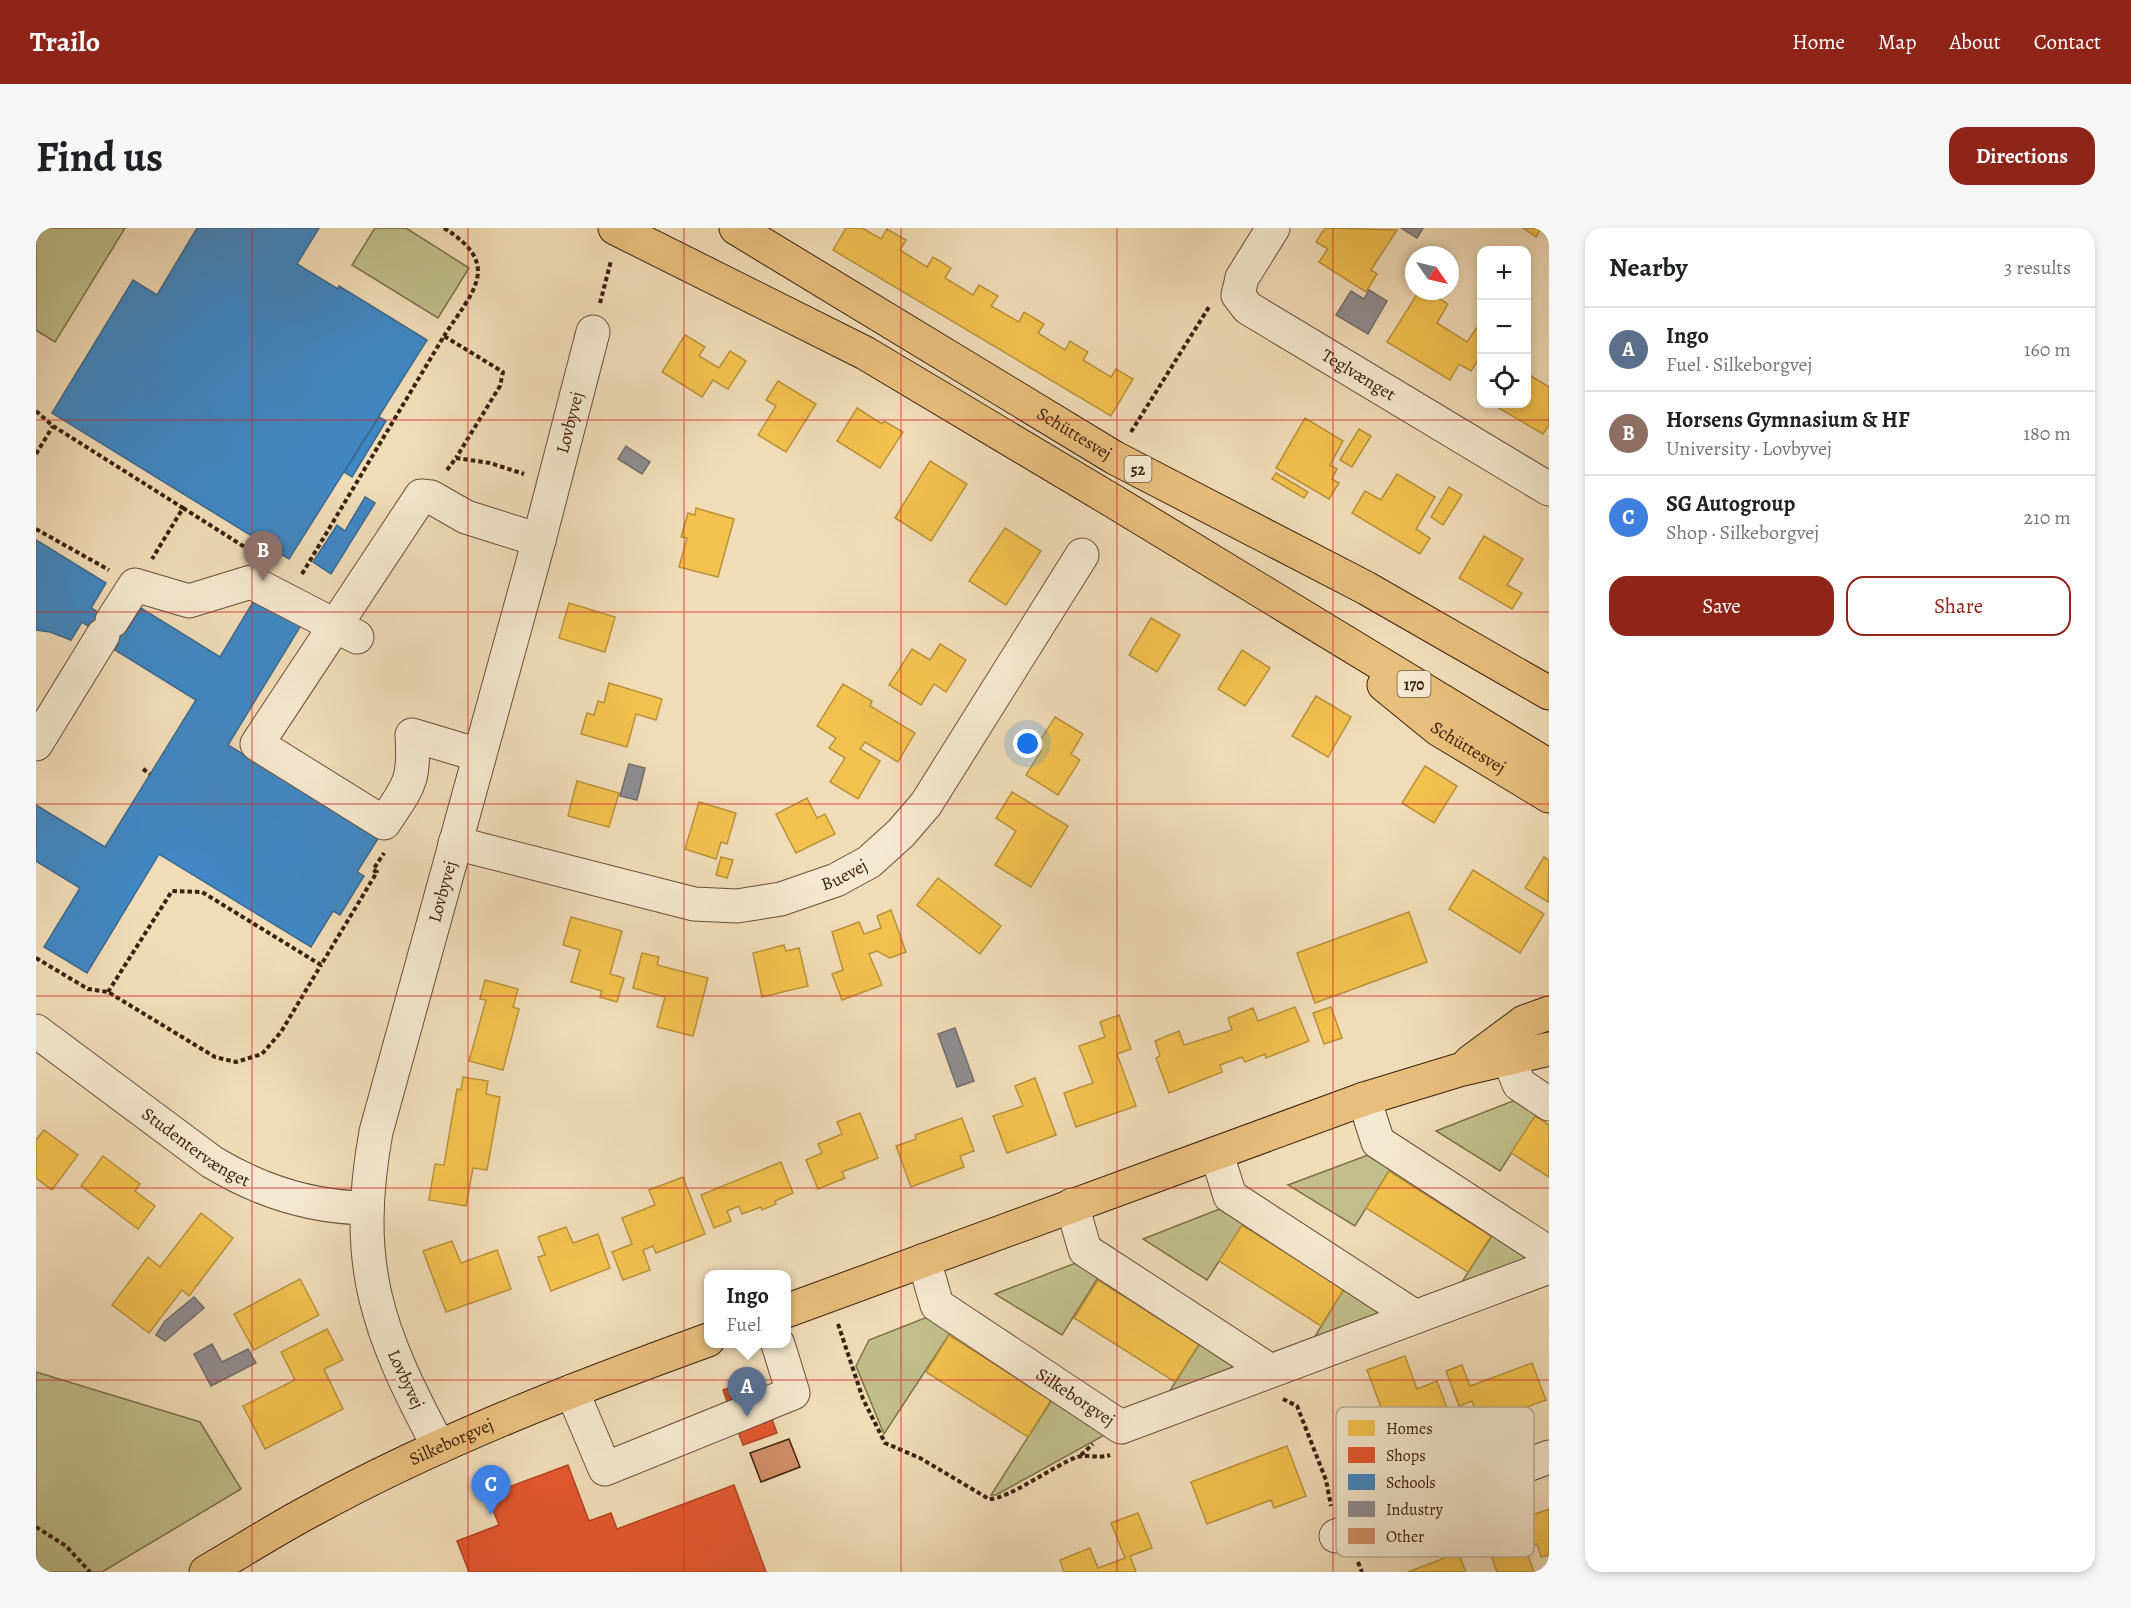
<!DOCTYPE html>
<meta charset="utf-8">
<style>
:root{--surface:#fff;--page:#f6f6f6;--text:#202124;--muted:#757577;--line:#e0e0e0;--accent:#8f2418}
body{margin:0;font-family:Alegreya,serif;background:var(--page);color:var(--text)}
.controls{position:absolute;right:18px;top:18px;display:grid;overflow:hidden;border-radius:12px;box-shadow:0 3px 9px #0003}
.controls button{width:54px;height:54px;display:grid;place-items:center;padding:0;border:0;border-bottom:2px solid var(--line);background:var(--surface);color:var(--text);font:30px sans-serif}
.compass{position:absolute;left:1369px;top:18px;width:54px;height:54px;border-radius:50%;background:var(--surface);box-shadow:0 3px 9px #0003;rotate:124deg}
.you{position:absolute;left:992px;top:516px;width:21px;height:21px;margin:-15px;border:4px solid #fff;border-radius:50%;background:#1a73e8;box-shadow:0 0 0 9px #1a73e833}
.badge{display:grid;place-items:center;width:39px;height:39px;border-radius:50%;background:var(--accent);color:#fff;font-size:20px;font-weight:700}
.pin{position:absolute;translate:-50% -50px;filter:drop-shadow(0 2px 3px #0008)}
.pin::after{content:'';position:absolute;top:32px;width:21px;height:18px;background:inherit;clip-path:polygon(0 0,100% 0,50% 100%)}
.popup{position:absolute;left:668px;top:1042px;width:87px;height:78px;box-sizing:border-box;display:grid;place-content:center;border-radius:12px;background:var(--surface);filter:drop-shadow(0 2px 4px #0005);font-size:20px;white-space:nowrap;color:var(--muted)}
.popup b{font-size:22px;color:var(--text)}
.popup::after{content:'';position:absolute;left:50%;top:100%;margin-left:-12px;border:12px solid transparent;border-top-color:var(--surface)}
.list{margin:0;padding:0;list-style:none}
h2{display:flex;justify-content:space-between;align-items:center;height:78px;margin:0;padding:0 24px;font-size:26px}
h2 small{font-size:20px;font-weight:400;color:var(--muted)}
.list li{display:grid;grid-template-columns:39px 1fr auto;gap:18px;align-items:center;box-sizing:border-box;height:84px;padding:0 24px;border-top:2px solid var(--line)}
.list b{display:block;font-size:22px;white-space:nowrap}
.list p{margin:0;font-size:20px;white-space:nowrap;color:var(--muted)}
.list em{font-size:20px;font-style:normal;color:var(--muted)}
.actions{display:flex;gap:12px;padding:18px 24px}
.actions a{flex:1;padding:14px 0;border:2px solid var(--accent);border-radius:18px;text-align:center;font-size:21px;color:var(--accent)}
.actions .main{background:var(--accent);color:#fff}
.icon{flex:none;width:33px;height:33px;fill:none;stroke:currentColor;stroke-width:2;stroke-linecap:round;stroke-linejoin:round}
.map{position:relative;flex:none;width:1513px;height:1344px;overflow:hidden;border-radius:18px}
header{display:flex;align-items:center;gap:36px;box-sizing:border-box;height:84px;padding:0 30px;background:var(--accent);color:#fff}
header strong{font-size:28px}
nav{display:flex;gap:33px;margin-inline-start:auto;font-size:21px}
.intro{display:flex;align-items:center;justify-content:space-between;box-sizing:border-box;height:144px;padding:0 36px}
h1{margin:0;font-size:42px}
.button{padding:15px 27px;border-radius:18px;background:var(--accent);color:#fff;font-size:21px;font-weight:700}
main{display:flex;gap:36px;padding:0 36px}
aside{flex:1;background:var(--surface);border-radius:18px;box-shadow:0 3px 9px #0003}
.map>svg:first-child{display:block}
.green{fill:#c0bf8a;stroke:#7c704b;stroke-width:1.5}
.homes{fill:#f2c14e;stroke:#ba913a;stroke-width:1.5}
.shops{fill:#e4572e;stroke:#b14624;stroke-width:1.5}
.schools{fill:#3f88c5;stroke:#3d698e;stroke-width:1.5}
.industry{fill:#8d8d92;stroke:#746c6a;stroke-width:1.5}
.building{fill:#d18e67;stroke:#39200c;stroke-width:1.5}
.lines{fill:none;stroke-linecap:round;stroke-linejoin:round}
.minor-casing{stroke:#674f37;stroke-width:35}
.major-casing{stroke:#39200c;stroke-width:35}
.path{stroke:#39200c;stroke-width:4;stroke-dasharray:4.5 3;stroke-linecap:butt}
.minor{stroke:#f5e8d0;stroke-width:33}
.major{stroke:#e8be7c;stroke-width:33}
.grid{fill:none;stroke:#d62828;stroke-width:1.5;stroke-opacity:0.55}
.labels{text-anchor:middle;stroke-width:6;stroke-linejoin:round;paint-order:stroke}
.shield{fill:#f5e8d0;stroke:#715c47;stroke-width:1.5}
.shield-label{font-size:16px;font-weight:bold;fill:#39200c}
.street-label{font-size:18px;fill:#39200c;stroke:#f5e8d0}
.key{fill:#f5e8d0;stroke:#bdac95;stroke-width:1.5}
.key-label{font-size:16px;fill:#39200c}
</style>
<header>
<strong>Trailo</strong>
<nav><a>Home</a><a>Map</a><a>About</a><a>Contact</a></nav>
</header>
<div class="intro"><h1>Find us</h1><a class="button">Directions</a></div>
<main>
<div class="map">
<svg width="1513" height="1344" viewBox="0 0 1513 1344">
<rect width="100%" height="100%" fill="#f0dcb7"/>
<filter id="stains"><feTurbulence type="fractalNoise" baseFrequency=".00333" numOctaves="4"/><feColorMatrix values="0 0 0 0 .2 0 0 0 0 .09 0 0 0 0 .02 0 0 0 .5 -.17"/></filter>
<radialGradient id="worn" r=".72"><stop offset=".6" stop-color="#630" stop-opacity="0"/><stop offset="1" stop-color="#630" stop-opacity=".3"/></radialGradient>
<!-- green -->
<g class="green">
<path d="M0 0H89L19 114 0 102Z"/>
<path d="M339 0H370L433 40 402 90 316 37Z"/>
<path d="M1487 869 1504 881 1464 943 1400 903Z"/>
<path d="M1340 924 1358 935 1319 998 1252 957Z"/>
<path d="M1191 978 1211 990 1171 1052 1107 1011Z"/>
<path d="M1461 1000 1513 1033 1418 1066Z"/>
<path d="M1045 1033 1065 1045 1026 1107 959 1066Z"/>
<path d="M1308 1061 1352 1091 1270 1123Z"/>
<path d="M899 1086 918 1099 848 1206 820 1138 833 1112Z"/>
<path d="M1168 1109 1218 1141 1126 1175Z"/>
<path d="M0 1144 164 1194 205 1261 66 1344H0Z"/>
<path d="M1021 1164 1071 1202 1067 1208 960 1267H955Z"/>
</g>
<!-- homes -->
<g class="homes">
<path d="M810 0H826L845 11 851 1 870 12 864 22 891 39 897 29 915 40 909 50 937 67 943 57 962 68 955 78 983 94 988 84 1008 96 1002 105 1029 122 1034 113 1052 124 1047 132 1075 149 1080 141 1097 151 1075 188 797 22Z"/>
<path d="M1289 0 1361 2 1335 42 1341 46 1330 64 1283 34 1292 21 1280 14Z"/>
<path d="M1487 0H1505L1500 9Z"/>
<path d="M1383 63H1391L1412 76 1401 95 1431 114 1442 98 1446 100V126L1435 143 1423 136 1414 152 1351 114Z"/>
<path d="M649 107 669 119 663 128 683 140 694 123 710 133 692 161 677 152 666 169 626 144Z"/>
<path d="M1490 145 1513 159V197L1507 206 1456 176H1490Z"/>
<path d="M742 153 780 176 750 224 722 207 740 178 730 172Z"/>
<path d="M821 180 846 196 848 193 867 204 844 240 801 213Z"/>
<path d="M1269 190 1307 213 1294 237 1301 241 1296 251 1303 255 1293 271 1240 240Z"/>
<path d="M1323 201 1335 208 1316 239 1304 232Z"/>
<path d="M894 233 931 256 895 313 859 290Z"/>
<path d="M1240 245 1272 264 1268 270 1236 251Z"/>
<path d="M1361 246 1399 269 1380 301 1394 310 1384 326 1316 285 1329 263 1345 272Z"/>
<path d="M1413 259 1426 267 1407 297 1395 289Z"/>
<path d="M660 280 698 291 682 349 643 339 651 310 645 309 652 285 659 287Z"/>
<path d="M969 300 1005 323 970 377 933 353Z"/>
<path d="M1448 308 1487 331 1471 357 1486 365 1476 381 1423 350Z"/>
<path d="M533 375 579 389 569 424 523 410Z"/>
<path d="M1115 390 1144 407 1121 444 1093 427Z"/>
<path d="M904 416 930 432 910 464 898 456 885 477 853 457 876 421 894 432Z"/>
<path d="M1206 422 1234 440 1209 478 1182 461Z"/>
<path d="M573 455 626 471 620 492 600 486 591 519 545 506 551 485 558 487 562 473 568 475Z"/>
<path d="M807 456 836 473 834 478 879 505 862 534 829 514 824 521 844 533 822 571 794 554 809 530 793 520 800 510 781 498Z"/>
<path d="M1280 468 1315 489 1292 529 1256 508Z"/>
<path d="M1019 489 1047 506 1035 526 1044 532 1022 567 990 547 1005 523 1000 519Z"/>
<path d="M1389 538 1421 558 1398 595 1366 575Z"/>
<path d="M541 553 583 565 573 599 532 588Z"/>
<path d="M976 564 1032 598 995 659 959 637 980 603 960 590Z"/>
<path d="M771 570 781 590 789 586 799 606 760 625 740 586Z"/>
<path d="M663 574 700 585 691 616 685 614 680 631 649 621Z"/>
<path d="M685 629 697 632 691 650 680 647Z"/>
<path d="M1508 629 1513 632 1512 674 1489 660Z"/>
<path d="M1437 642 1508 686 1484 725 1413 681Z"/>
<path d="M902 650 965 698 944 726 881 677Z"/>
<path d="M855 682 870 724 854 730 841 723 833 726 846 757 806 772 796 746 807 742 796 704 823 694 828 706 845 700 841 688Z"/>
<path d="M1373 684 1391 734 1279 775 1261 725Z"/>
<path d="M535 689 586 703 574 746 588 750 581 774 564 769 566 763 535 754 544 722 527 717Z"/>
<path d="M748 717 750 723 763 720 772 758 726 769 717 725Z"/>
<path d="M606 725 623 729 621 737 672 750 657 808 621 799 629 769 597 760Z"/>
<path d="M449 752 482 761 477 779 483 781 467 842 433 833 450 772 444 771Z"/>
<path d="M1259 779 1273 813 1230 830 1229 826 1209 834 1206 829 1184 837 1186 844 1133 865 1120 830 1124 828 1119 813 1143 803 1148 817 1196 802 1192 790 1217 780 1222 793Z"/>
<path d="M1295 779 1306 810 1288 816 1277 785Z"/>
<path d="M1083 787 1095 821 1081 826 1100 878 1040 899 1028 865 1057 855 1043 818 1069 809 1064 794Z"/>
<path d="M427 849 452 853 450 866 464 869 451 942 437 940 430 978 393 972 399 936 408 937 421 861 425 862Z"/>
<path d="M999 850 1020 907 971 925 957 888 987 878 979 858Z"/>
<path d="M824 885 842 930 806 944 809 950 782 961 770 932 786 925 782 916 806 906 801 894Z"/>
<path d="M1499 888 1513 897V949L1475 925Z"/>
<path d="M926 890 938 923 924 928 928 939 875 959 860 918 880 911 879 907Z"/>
<path d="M8 902 42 927 16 962 0 950V912Z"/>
<path d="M67 928 104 956 99 963 119 978 102 1001 45 958Z"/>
<path d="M745 934 757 965 739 973 740 976 726 982 725 979 706 986 703 978 691 983 695 993 678 1000 665 967Z"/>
<path d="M1353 943 1455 1008 1432 1044 1330 980Z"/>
<path d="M647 949 669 1006 620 1025 617 1018 607 1022 614 1042 587 1052 576 1024 596 1016 586 990 619 977 613 962Z"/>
<path d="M165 985 197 1010 153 1068 146 1062 113 1105 76 1077 112 1029 124 1039Z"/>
<path d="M1206 997 1308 1061 1285 1098 1183 1033Z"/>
<path d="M530 999 537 1015 562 1006 574 1040 515 1063 502 1029 509 1027 502 1009Z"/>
<path d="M416 1013 425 1035 461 1022 475 1061 410 1084 387 1023Z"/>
<path d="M264 1051 283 1087 218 1122 198 1086Z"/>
<path d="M1062 1052 1163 1116 1139 1154 1038 1090Z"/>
<path d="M291 1101 307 1132 288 1141 307 1181 229 1221 207 1178 259 1152 245 1124Z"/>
<path d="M913 1107 1015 1172 992 1209 890 1144Z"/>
<path d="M1369 1128 1381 1161 1401 1153 1414 1188 1394 1195 1403 1219 1365 1233 1331 1142Z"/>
<path d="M1496 1135 1510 1172 1444 1196 1436 1173 1423 1178 1410 1143 1426 1137 1434 1158Z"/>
<path d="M1251 1218 1270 1268 1238 1280 1235 1272 1171 1296 1155 1254Z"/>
<path d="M1513 1281V1327L1505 1329 1501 1316 1489 1320 1498 1344H1461L1447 1304 1478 1293 1483 1306 1495 1302 1491 1289Z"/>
<path d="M1102 1285 1116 1320 1094 1328 1100 1344H1028L1024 1332 1054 1320 1062 1340 1089 1330 1075 1295Z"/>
<path d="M1422 1325 1430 1344H1372Z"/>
</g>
<!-- shops -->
<g class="shops">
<path d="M721 1150 741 1205 707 1217 687 1162Z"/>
<path d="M532 1237 553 1293 575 1285 581 1301 698 1257 730 1344H433L421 1313 463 1297 451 1267Z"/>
</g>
<!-- schools -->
<g class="schools">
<path d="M161 0H283L261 36 302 61 303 58 391 112 253 331 16 185 97 52 121 67Z"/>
<path d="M343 189 350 193 316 249 308 244Z"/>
<path d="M329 269 339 275 295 346 277 334 301 297 309 303Z"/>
<path d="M0 312 70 355 55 380 91 402 105 380 184 429 222 366 267 394 192 517 343 609 321 644 328 648 304 687 297 683 275 719 123 626 51 745 8 719 44 660 0 633V577L69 619 160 472 79 422 82 417 46 394 35 412 14 404 0 402Z"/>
</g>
<!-- industry -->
<g class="industry">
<path d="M1365 0H1387L1381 10Z"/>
<path d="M1333 62 1351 73 1332 106 1300 87 1315 63 1328 71Z"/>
<path d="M590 218 614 234 606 246 582 231Z"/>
<path d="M593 536 609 540 601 572 584 568Z"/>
<path d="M919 800 938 853 921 859 902 806Z"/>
<path d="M158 1069 168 1080 129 1113 120 1107 129 1093Z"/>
<path d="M176 1116 186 1134 212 1121 220 1135 175 1158 158 1126Z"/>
</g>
<!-- building -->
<path class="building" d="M753 1211 764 1239 725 1254 714 1225Z"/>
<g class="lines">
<defs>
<g id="minor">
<path id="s1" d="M1237 0 1206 50 1202 67 1212 80 1513 261"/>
<path d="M76 393 99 357 153 373 215 354 321 409"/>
<path d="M0 516 67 407"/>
<path d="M443 527 376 507C379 554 373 557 348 595L221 516 385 268 395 269 430 289 503 312"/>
<path id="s2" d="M419 615 658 676 701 678 745 671 800 652 833 634 865 605 890 576 1046 327"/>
<path id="s3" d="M0 803 176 934C224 963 273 979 329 980"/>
<path d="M1473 831 1483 856 1513 876"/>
<path d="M1328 871 1342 914 1513 1025"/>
<path d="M1181 927 1194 968 1378 1088"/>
<path d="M1036 977 1049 1022 1233 1142"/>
<path id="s4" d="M888 1032 901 1077 1085 1199 1513 1039"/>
<path d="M536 1163 569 1241 757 1165 742 1116"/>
<path id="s5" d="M403 1219C341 1103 316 1037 340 904L503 312 557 104"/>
<path d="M1300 1308 1513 1229"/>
</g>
<g id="major">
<path d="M579 0 829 125 1077 273 1513 538"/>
<path id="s6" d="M700 0 1079 230 1330 360 1513 465"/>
<path id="s7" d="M1348 457 1402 501 1513 568"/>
<path d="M1434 834 1488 794 1513 785"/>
<path d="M750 1083 1328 871 1423 842 1513 821"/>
<path id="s8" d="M170 1344C206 1323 240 1301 276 1282 402 1213 537 1161 672 1112"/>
</g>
</defs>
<!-- minor casing -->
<use href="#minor" class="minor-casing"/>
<!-- major casing -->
<use href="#major" class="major-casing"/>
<!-- path -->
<g class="path">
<path d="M408 0C467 37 437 63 408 108"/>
<path d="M564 75 575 33"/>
<path d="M0 183 17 198 147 280 116 331"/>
<path d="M1095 204 1173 79"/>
<path d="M0 226 17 198"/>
<path d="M411 242 420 230 454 235 488 246"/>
<path d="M147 280 215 323"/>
<path d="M0 301 73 342"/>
<path d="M266 346 408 108 467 144 464 158 420 230"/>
<path d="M107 541 114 546"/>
<path d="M0 730 52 761 72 764 179 829 200 834 226 826 245 804 285 737"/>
<path d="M72 764 136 663 166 664 285 737 341 644 337 642 348 625"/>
<path d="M802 1096 827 1171 849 1215 884 1230 953 1271C973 1271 1017 1238 1041 1229 1052 1226 1063 1231 1074 1227"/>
<path d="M1247 1171 1261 1178 1290 1252 1295 1278"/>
<path d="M1045 1227 1057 1216"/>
<path d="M0 1299 30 1318 54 1344"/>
<path d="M1322 1334 1326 1344"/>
</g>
<!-- minor -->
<use href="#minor" class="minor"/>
<!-- major -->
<use href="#major" class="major"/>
</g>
<!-- grid -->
<path class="grid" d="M216 0V1344M432 0V1344M648 0V1344M865 0V1344M1081 0V1344M1297 0V1344M0 192H1513M0 384H1513M0 576H1513M0 768H1513M0 960H1513M0 1152H1513"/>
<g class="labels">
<!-- shield labels -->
<g class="shield">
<rect x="1088.5" y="228" width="27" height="26" rx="4.5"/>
<rect x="1361.5" y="443" width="33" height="26" rx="4.5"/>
</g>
<g class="shield-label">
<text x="1102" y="247">52</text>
<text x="1378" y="462">170</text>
</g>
<!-- street labels -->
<g class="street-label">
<text dy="6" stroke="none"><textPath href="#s1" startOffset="222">Teglvænget</textPath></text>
<text dy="6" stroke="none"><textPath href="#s5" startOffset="1065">Lovbyvej</textPath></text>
<text dy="6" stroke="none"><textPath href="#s6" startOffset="396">Schüttesvej</textPath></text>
<text dy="6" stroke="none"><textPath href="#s7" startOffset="105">Schüttesvej</textPath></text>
<text dy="6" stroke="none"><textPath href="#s2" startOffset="402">Buevej</textPath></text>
<text dy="6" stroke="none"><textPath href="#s5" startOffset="579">Lovbyvej</textPath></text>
<text dy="6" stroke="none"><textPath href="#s3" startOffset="198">Studentervænget</textPath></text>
<text transform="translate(370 1151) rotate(65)" y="6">Lovbyvej</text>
<text dy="6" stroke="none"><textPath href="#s4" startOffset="213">Silkeborgvej</textPath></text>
<text dy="6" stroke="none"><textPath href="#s8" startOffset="278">Silkeborgvej</textPath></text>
</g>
</g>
<!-- legend -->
<rect x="1300" y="1179" width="198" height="150" rx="9" class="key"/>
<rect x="1312" y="1192" width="27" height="16" fill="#f2c14e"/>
<rect x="1312" y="1219" width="27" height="16" fill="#e4572e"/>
<rect x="1312" y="1246" width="27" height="16" fill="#3f88c5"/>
<rect x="1312" y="1273" width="27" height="16" fill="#8d8d92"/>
<rect x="1312" y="1300" width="27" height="16" fill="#d18e67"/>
<g class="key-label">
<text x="1350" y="1206">Homes</text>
<text x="1350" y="1233">Shops</text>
<text x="1350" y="1260">Schools</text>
<text x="1350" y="1287">Industry</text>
<text x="1350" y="1314">Other</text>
</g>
<rect width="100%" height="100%" filter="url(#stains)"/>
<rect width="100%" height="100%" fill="url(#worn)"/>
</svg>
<div class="controls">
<button>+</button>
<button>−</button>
<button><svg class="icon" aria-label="locate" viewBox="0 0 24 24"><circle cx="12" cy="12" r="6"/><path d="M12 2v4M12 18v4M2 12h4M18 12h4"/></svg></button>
</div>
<svg class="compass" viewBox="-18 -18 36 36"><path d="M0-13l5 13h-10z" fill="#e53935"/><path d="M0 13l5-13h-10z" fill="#757577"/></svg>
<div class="you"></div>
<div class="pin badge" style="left:711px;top:1189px;background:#5c6f8a">A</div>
<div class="popup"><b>Ingo</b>Fuel</div>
<div class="pin badge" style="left:227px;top:353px;background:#8d6e63">B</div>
<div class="pin badge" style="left:455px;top:1287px;background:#3f7fe0">C</div>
</div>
<aside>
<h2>Nearby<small>3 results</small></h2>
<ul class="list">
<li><span class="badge" style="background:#5c6f8a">A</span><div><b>Ingo</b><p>Fuel · Silkeborgvej</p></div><em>160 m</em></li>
<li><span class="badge" style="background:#8d6e63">B</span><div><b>Horsens Gymnasium &amp; HF</b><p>University · Lovbyvej</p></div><em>180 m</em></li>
<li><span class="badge" style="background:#3f7fe0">C</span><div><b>SG Autogroup</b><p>Shop · Silkeborgvej</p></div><em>210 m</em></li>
</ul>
<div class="actions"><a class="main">Save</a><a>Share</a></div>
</aside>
</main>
